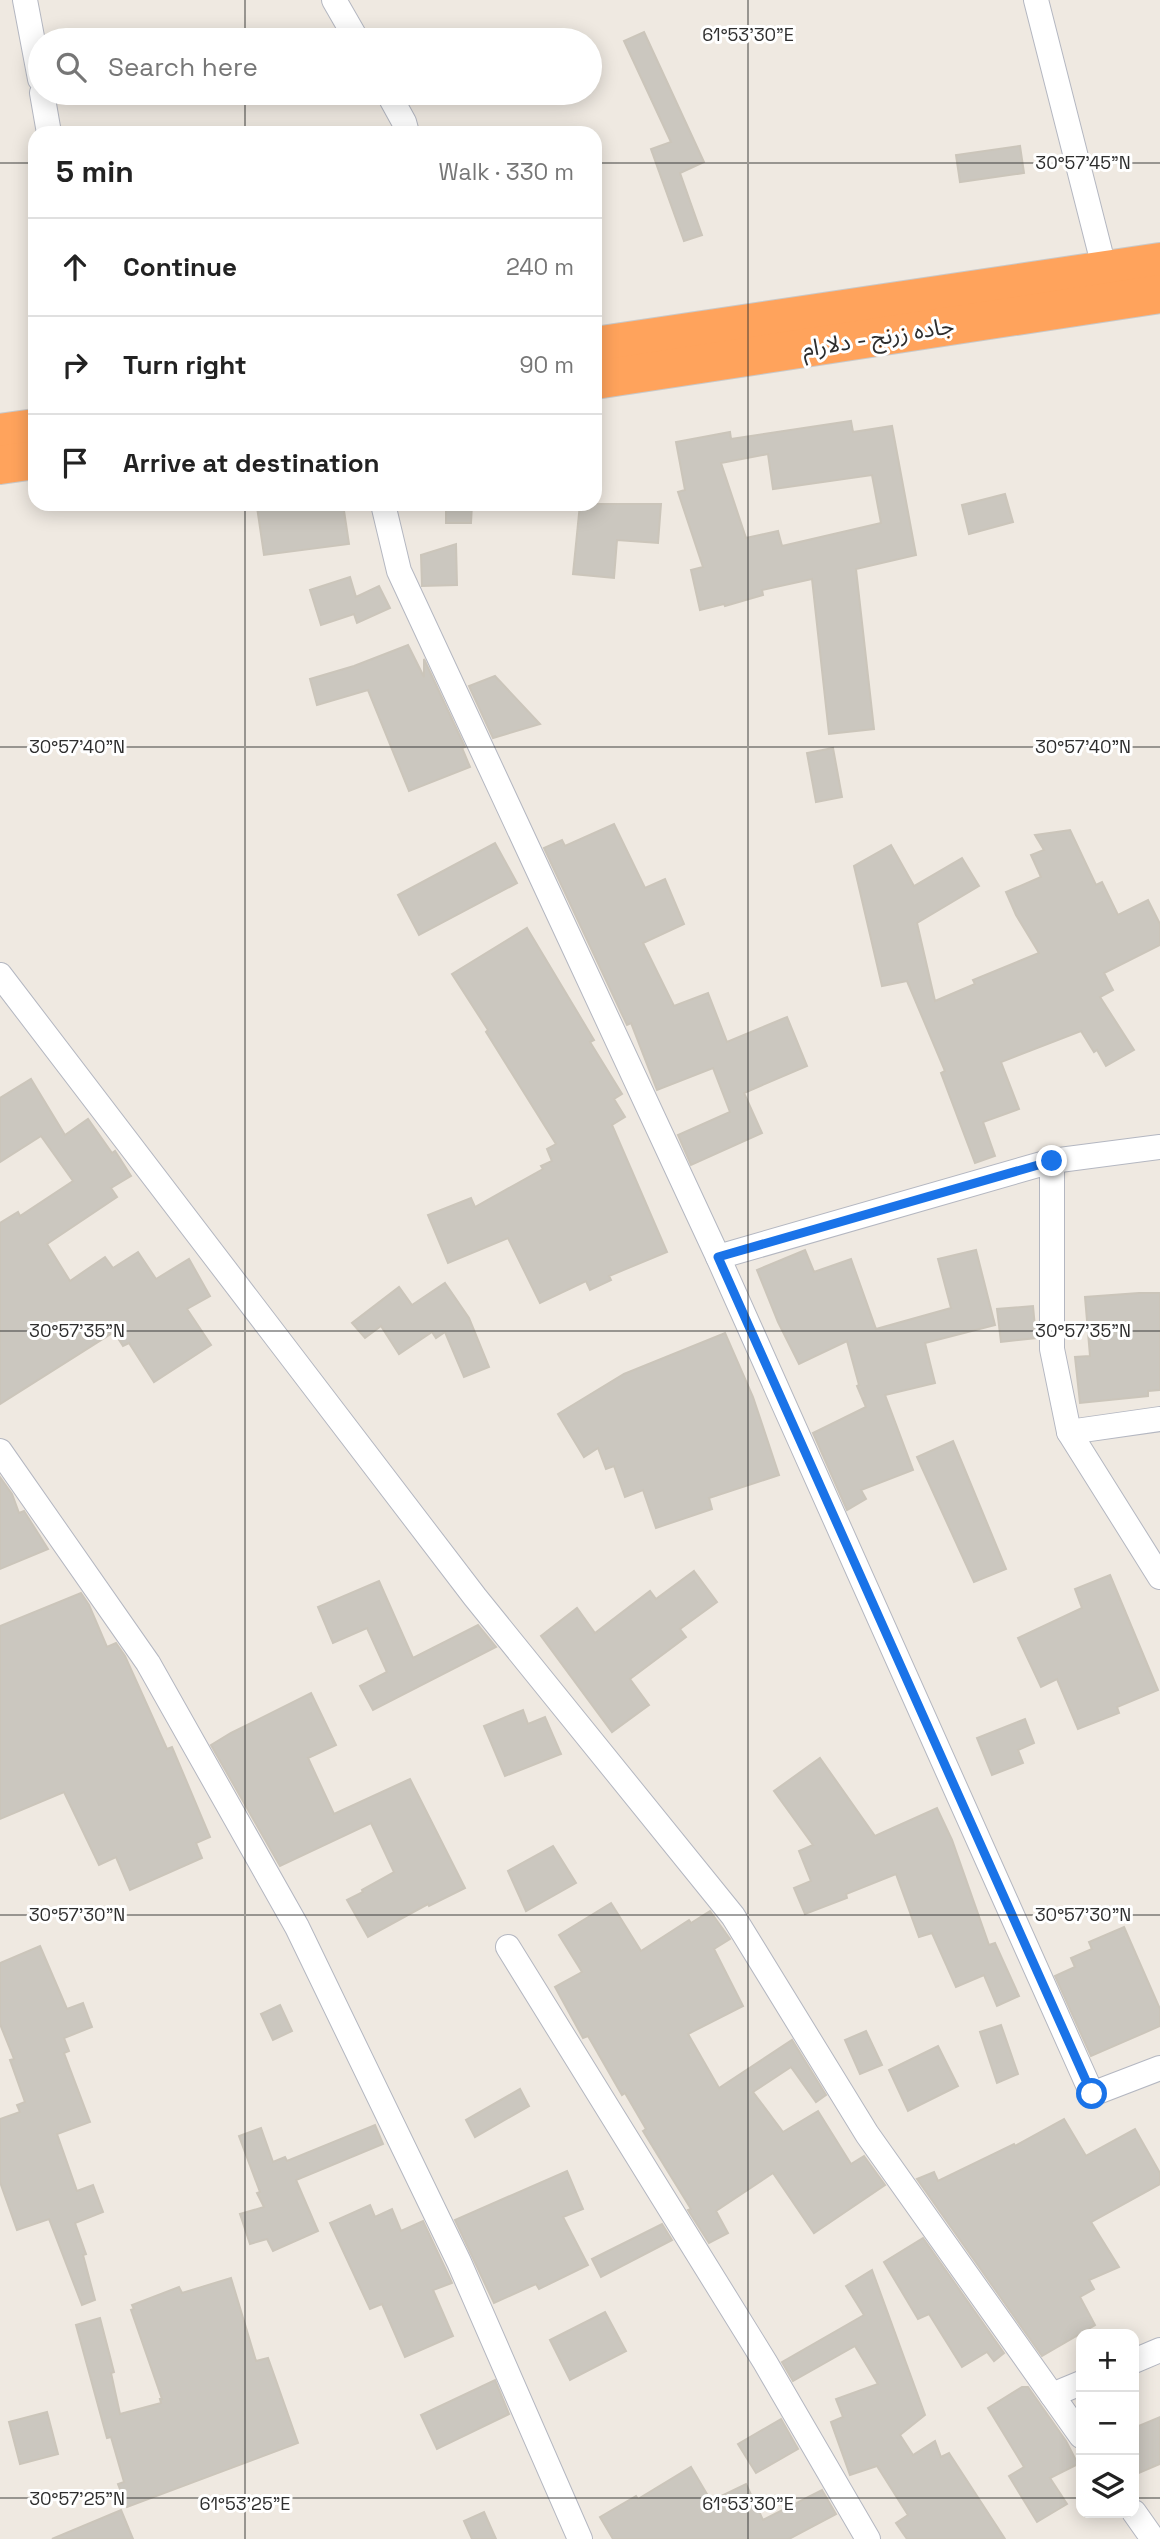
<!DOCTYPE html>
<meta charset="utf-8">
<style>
:root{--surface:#fff;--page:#f2f2f2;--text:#222;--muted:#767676;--line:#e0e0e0}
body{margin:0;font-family:"Space Grotesk","Noto Sans Arabic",sans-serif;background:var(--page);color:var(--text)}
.controls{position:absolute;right:21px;bottom:21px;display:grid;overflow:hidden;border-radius:14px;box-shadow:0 4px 18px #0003}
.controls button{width:63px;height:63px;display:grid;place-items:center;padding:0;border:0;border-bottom:2px solid var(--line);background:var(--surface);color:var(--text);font:35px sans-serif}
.stop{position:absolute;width:21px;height:21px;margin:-16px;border:5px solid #1a73e8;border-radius:50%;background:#fff}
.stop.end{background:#1a73e8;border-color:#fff;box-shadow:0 2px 7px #0008}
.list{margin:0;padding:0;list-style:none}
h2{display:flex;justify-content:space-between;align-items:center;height:91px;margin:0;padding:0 28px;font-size:30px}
h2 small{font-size:23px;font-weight:400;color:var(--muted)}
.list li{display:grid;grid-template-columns:46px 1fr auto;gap:21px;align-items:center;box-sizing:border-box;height:98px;padding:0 28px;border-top:2px solid var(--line)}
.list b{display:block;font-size:26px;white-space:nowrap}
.list em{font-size:23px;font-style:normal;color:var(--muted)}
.icon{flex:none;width:38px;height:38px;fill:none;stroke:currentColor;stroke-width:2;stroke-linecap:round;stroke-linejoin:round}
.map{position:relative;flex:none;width:1160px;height:2539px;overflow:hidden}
.search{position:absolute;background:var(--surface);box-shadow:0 4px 18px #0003;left:28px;top:28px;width:574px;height:77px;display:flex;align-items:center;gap:18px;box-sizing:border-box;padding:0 24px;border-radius:38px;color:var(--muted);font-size:26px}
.panel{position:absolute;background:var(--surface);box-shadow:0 4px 18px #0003;left:28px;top:126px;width:574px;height:385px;border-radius:21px}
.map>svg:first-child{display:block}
.building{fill:#cbc7bf;stroke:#cbc5ba;stroke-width:2;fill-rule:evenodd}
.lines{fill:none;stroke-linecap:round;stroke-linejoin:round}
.street-casing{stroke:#b4b7c1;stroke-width:26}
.highway-casing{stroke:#c9c9c9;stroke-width:40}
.street{stroke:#fff;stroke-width:24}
.highway{stroke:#ffa35c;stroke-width:38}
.route{stroke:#1a73e8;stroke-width:9}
.ticks{fill:none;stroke:#2e2e2e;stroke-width:2;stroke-opacity:0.45}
.labels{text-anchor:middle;stroke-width:6;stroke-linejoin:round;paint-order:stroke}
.street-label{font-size:23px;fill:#2e2e2e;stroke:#fff}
.ticks-label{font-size:18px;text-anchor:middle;fill:#2e2e2e;stroke:#fff;stroke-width:6;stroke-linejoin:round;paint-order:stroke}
</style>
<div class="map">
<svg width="1160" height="2539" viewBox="0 0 1160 2539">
<rect width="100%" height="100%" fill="#efe9e1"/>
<!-- building -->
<g class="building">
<path d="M644 32 704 162 680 173 702 235 684 241 651 149 671 142 624 41Z"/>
<path d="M1020 146 1024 173 960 182 956 155Z"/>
<path d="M851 421 853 432 892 426 916 555 856 569 874 729 829 734 812 579 762 590 763 595 725 606 724 604 700 610 691 570 703 567 678 492 685 490 676 442 730 432 731 439ZM768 454 773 489 872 475 881 523 782 546 778 531 746 538 721 463Z"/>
<path d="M1005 494 1013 522 969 534 962 505Z"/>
<path d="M281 504H343L349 544 264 555 257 507Z"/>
<path d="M446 504H472L471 523H446Z"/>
<path d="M580 504H661L658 543 617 540 614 578 573 574Z"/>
<path d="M456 544 457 585 422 586 421 555Z"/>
<path d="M350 577 356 597 379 586 390 608 357 623 354 614 321 625 310 590Z"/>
<path d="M408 645 424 677V659L465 747 462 748 470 767 409 791 368 690 317 705 310 679 354 666Z"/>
<path d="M495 676 540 724 493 738 469 686Z"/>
<path d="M833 748 842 797 816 802 807 753Z"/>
<path d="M614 824 645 888 665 879 684 924 643 943 674 1006 708 993 727 1042 787 1017 807 1066 744 1093 762 1133 691 1165 678 1135 730 1112 713 1068 657 1090 631 1023 627 1025 544 848 562 840 565 846Z"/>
<path d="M1070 830 1096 885 1102 882 1118 915 1148 900 1160 924V945L1104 973 1113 990 1100 997 1134 1050 1106 1066 1097 1050 1094 1052 1081 1031 1001 1062 1019 1109 983 1122 995 1156 975 1163 941 1073 945 1071 907 981 882 986 854 866 891 845 914 886 962 858 979 886 917 923 935 1001 975 984 973 980 1039 953 1016 915 1006 892 1041 877 1031 855 1044 850 1035 835Z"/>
<path d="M495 843 517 883 419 935 398 895Z"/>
<path d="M527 928 594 1040 590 1042 622 1094 614 1099 625 1117 612 1125 667 1252 609 1276 611 1280 590 1290 586 1281 540 1303 508 1238 448 1263 428 1215 471 1198 475 1207 543 1169 541 1166 552 1161 547 1149 556 1144 486 1032 488 1030 452 974Z"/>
<path d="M31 1079 65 1135 88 1119 112 1153 115 1151 131 1176 111 1188 117 1197 47 1244 70 1281 105 1257 113 1268 138 1252 156 1279 189 1259 210 1296 187 1309 211 1345 154 1382 129 1343 123 1346 114 1332 0 1404V1223L18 1212 20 1216 73 1181 41 1136 0 1162V1098Z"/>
<path d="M805 1250 814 1272 851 1259 876 1329 951 1308 938 1259 976 1250 995 1325 925 1343 935 1383 885 1395 913 1470 861 1490 866 1499 847 1510 813 1433 866 1407 857 1386 859 1385 847 1341 799 1364 778 1322 757 1270Z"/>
<path d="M445 1283 469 1318 489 1367 464 1377 445 1332 436 1338 432 1332 399 1354 381 1326 365 1338 352 1323 399 1287 412 1305Z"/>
<path d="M1139 1293H1160V1390L1148 1391V1396L1080 1403 1075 1357 1090 1356 1085 1297Z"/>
<path d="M1033 1306 1036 1338 1001 1342 997 1309Z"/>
<path d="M725 1333 753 1397 779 1475 709 1498 712 1509 656 1528 643 1490 625 1497 614 1466 606 1469 598 1448 584 1457 558 1414 624 1374Z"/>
<path d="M953 1441 1006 1569 974 1582 917 1457Z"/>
<path d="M0 1477 12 1494 19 1513 24 1511 48 1549 0 1569Z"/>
<path d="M694 1571 717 1602 680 1629 686 1637 630 1679 649 1705 612 1732 541 1636 577 1608 595 1633 650 1591 656 1599Z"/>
<path d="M1110 1575 1158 1690 1117 1707 1119 1713 1078 1729 1057 1679 1041 1687 1018 1638 1082 1608 1075 1589Z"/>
<path d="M379 1581 413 1658 478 1625 496 1647 373 1710 360 1686 387 1672 367 1628 333 1643 318 1607Z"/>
<path d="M81 1593 89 1605 107 1647 116 1643 125 1656 167 1749 172 1747 210 1837 196 1843 202 1858 130 1890 116 1857 99 1865 64 1792 0 1819V1626Z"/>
<path d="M311 1693 336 1745 308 1758 334 1814 410 1779 465 1888 429 1906 428 1904 368 1937 347 1900 363 1892 362 1890 394 1872 371 1823 280 1866 211 1745 231 1733Z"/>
<path d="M523 1710 528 1724 545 1717 561 1754 505 1776 484 1726Z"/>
<path d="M1025 1719 1034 1743 1018 1750 1023 1763 992 1775 977 1738Z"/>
<path d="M820 1758 875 1836 937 1808 952 1840 989 1945 995 1943 1019 1996 997 2006 984 1975 956 1987 932 1933 919 1937 896 1874 846 1894 847 1898 805 1914 794 1888 811 1881 799 1851 813 1845 774 1791Z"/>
<path d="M553 1846 576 1883 526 1911 508 1871Z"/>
<path d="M611 1903 641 1951 689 1920 691 1923 710 1911 730 1939 714 1949 743 2006 688 2034 719 2088 792 2040 826 2095 816 2102 791 2067 753 2092 783 2132 818 2111 851 2164 864 2156 885 2185 814 2233 773 2173 716 2211 728 2233 709 2243 688 2210 691 2209 643 2131 646 2129 625 2093 622 2095 588 2036 583 2038 555 1987 582 1972 559 1935Z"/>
<path d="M1124 1927 1160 2009V2026L1091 2056 1055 1976 1075 1967 1071 1958 1092 1949 1089 1942Z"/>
<path d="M40 1946 67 2009 83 2003 92 2027 64 2038 69 2051 64 2053 90 2122 57 2134 77 2191 93 2185 103 2212 75 2223 86 2254 83 2255 95 2300 82 2305 49 2219 17 2230 0 2182V2119L20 2112 17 2105 25 2102 10 2060 14 2059 0 2024V1963Z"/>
<path d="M280 2005 292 2031 273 2040 261 2014Z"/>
<path d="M1001 2025 1018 2074 997 2083 980 2032Z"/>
<path d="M866 2031 882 2065 860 2074 845 2040Z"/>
<path d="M938 2046 958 2086 908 2111 889 2070Z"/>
<path d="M520 2089 529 2106 475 2137 466 2120Z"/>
<path d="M1064 2119 1086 2156 1135 2129 1160 2173V2184L1091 2222 1119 2267 1089 2280 1094 2289 1080 2297 1095 2325 1042 2356 917 2179 934 2172 938 2181 1014 2144 1015 2146Z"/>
<path d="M375 2125 383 2144 296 2180 318 2231 273 2251 267 2239 250 2244 240 2214 264 2207 257 2193 260 2192 239 2136 261 2128 273 2162 285 2157 287 2161Z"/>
<path d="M567 2171 583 2209 563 2217 588 2265 539 2289 536 2284 494 2303 455 2220Z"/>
<path d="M370 2205 375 2217 392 2209 401 2231 423 2221 452 2283 433 2290 453 2336 405 2357 382 2304 370 2309 330 2223Z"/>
<path d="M662 2224 672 2240 601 2277 592 2259Z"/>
<path d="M923 2238 1004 2353 994 2361 987 2352 962 2367 929 2314 918 2319 884 2262Z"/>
<path d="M872 2270 925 2415 900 2435 913 2455 935 2441 941 2457 949 2453 1005 2539H907L896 2523 908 2515 877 2466 850 2475 831 2422 843 2417 836 2399 878 2384 855 2346 793 2381 782 2362 864 2315 846 2286Z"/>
<path d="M231 2278 256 2361 268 2358 298 2443 127 2507 118 2484 124 2482 111 2437 107 2438 76 2325 100 2318 114 2372 111 2373 120 2414 161 2403 160 2399H162L131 2310 134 2309 132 2305 179 2287 182 2293Z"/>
<path d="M605 2312 626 2351 570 2380 550 2340Z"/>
<path d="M495 2380 509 2414 437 2449 421 2415Z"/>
<path d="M1022 2387H1028L1066 2441 1078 2464 1050 2478 1067 2504 1037 2522 1009 2476 1024 2467 988 2408Z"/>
<path d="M47 2412 58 2454 20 2464 9 2422Z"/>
<path d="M1160 2417V2464L1134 2475V2428Z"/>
<path d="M781 2419 798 2449 756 2473 738 2444Z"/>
<path d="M691 2467 711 2501 746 2484 763 2520 822 2490 836 2514 789 2539H613L600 2517 636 2496 638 2499Z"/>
<path d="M121 2510 133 2539H52Z"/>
<path d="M484 2512 496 2539H472L464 2521Z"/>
</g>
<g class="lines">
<defs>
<g id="street">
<path d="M25 0 40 79"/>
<path d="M334 0 357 40"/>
<path d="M1036 0 1105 271"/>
<path d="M42 93 49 133"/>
<path d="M388 93 404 122 407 133"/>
<path d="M383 504 399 571 718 1257 1092 2094 1160 2068"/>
<path d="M0 975 475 1597 733 1916 867 2134 1081 2436"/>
<path d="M1052 1161V1349L1069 1432 1160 1577"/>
<path d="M718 1257 1052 1161 1160 1147"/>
<path d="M1069 1432 1160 1419"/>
<path d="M0 1451 148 1663 297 1927 459 2262 580 2539"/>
<path d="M508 1947 765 2362 868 2539"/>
<path d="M1134 2361 1160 2350"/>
<path d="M1052 2395 1081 2383"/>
<path d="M1134 2512 1153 2539"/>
</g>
<g id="highway">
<path d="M595 346 1160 262"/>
<path d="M595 380 1160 294"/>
<path d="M0 433 35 428"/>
<path d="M0 465 35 460"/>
</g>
</defs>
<!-- street casing -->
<use href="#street" class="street-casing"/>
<!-- highway casing -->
<use href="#highway" class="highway-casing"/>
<!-- street -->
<use href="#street" class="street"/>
<!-- highway -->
<use href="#highway" class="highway"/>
</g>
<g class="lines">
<!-- route -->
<path class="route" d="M1052 1161 718 1257 1092 2094"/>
</g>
<!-- ticks -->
<path class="ticks" d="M245 0V40M748 0V2539M245 93V133M0 163H35M595 163H1160M245 504V2539M0 747H1160M0 1331H1160M0 1915H1160M0 2498H1081M1134 2498H1160"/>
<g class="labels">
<!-- street labels -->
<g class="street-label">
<text transform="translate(878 337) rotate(-9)" y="8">جاده زرنج - دلارام</text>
</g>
</g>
<g class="ticks-label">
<text x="748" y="41">61°53'30"E</text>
<text x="1083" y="169">30°57'45"N</text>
<text x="77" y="753">30°57'40"N</text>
<text x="1083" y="753">30°57'40"N</text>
<text x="77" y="1337">30°57'35"N</text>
<text x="1083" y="1337">30°57'35"N</text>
<text x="77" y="1921">30°57'30"N</text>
<text x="1083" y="1921">30°57'30"N</text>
<text x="77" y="2505">30°57'25"N</text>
<text x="245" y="2510">61°53'25"E</text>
<text x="748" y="2510">61°53'30"E</text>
</g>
</svg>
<div class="controls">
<button>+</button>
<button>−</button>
<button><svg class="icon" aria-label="layers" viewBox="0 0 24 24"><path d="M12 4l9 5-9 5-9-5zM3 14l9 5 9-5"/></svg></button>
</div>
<div class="stop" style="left:1092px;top:2094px"></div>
<div class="stop end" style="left:1052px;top:1161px"></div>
<div class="search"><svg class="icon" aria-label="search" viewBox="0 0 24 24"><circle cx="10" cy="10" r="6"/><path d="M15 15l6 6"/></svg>Search here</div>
<section class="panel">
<h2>5 min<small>Walk · 330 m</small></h2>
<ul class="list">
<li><svg class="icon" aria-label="ahead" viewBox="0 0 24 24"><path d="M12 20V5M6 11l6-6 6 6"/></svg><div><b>Continue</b></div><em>240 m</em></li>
<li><svg class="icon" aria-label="right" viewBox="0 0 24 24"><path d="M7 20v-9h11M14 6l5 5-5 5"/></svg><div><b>Turn right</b></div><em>90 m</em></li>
<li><svg class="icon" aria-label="arrive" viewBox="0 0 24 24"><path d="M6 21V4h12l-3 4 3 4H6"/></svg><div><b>Arrive at destination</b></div></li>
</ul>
</section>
</div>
